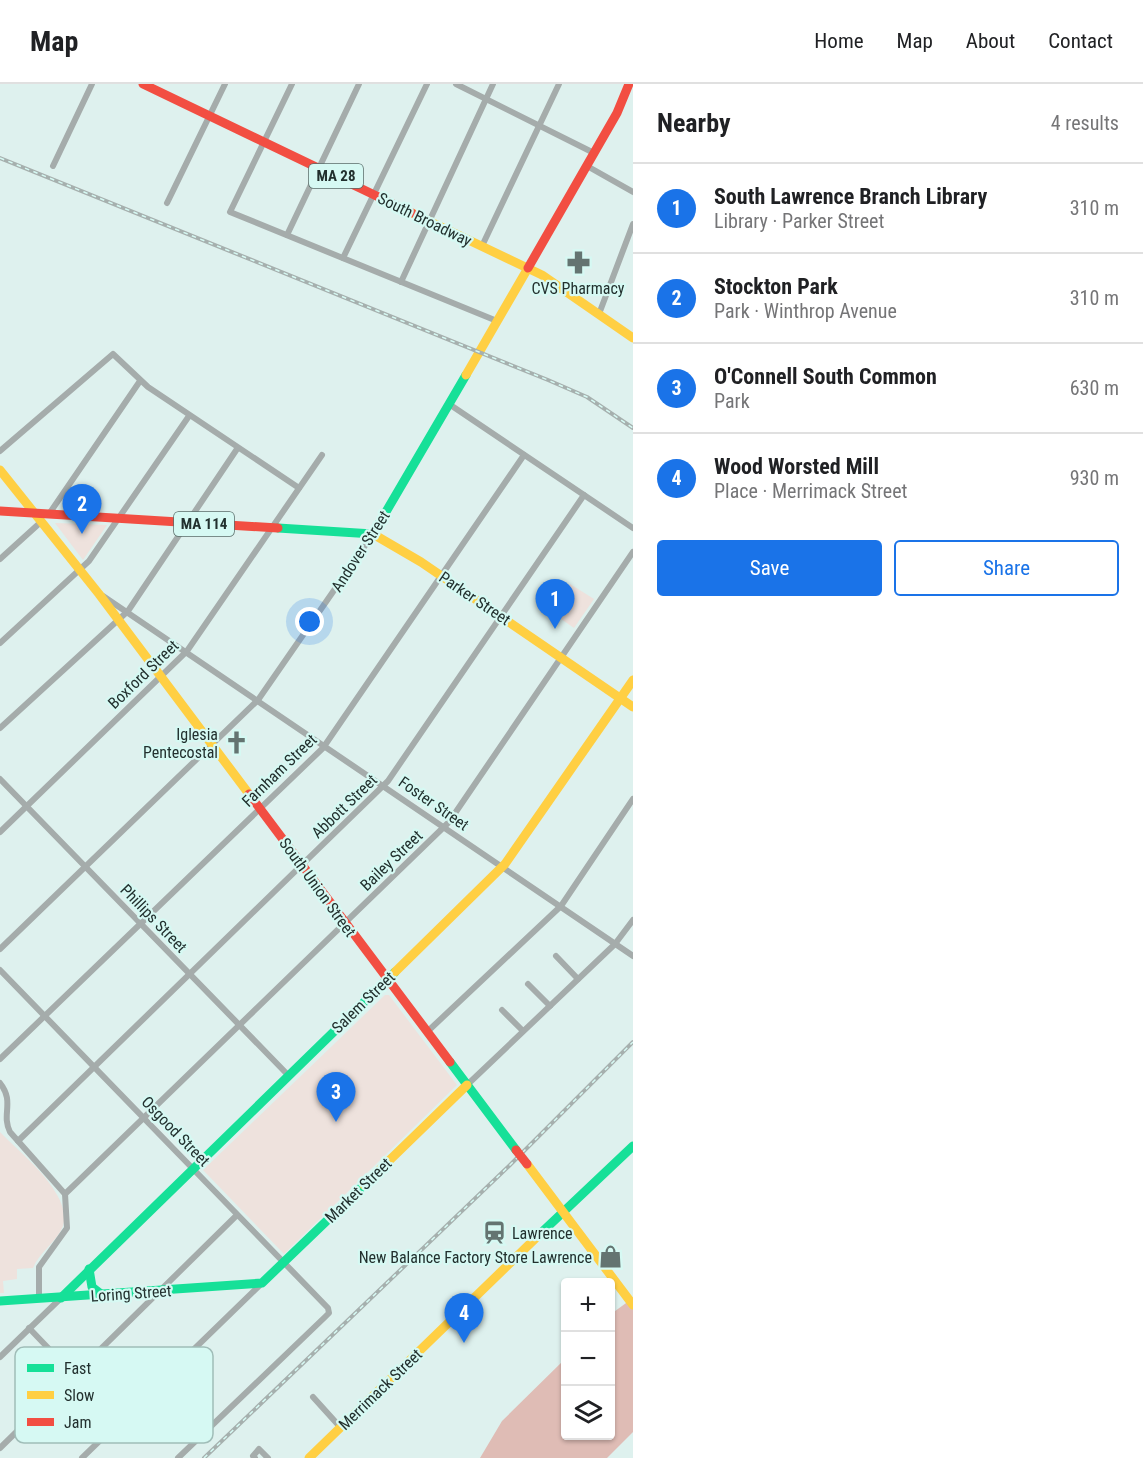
<!DOCTYPE html>
<meta charset="utf-8">
<style>
:root{--surface:#fff;--page:#f6f6f6;--text:#202124;--muted:#757577;--line:#e0e0e0;--accent:#1a73e8}
body{margin:0;font-family:"Roboto Condensed",sans-serif;background:var(--page);color:var(--text)}
.controls{position:absolute;right:18px;bottom:18px;display:grid;overflow:hidden;border-radius:6px;box-shadow:0 2px 4px #0004}
.controls button{width:54px;height:54px;display:grid;place-items:center;padding:0;border:0;border-bottom:2px solid var(--line);background:var(--surface);color:var(--text);font:30px sans-serif}
.you{position:absolute;left:310px;top:538px;width:21px;height:21px;margin:-15px;border:4px solid #fff;border-radius:50%;background:#1a73e8;box-shadow:0 0 0 9px #1a73e833}
.badge{display:grid;place-items:center;width:39px;height:39px;border-radius:50%;background:var(--accent);color:#fff;font-size:20px;font-weight:700}
.pin{position:absolute;translate:-50% -50px;filter:drop-shadow(0 2px 3px #0008)}
.pin::after{content:'';position:absolute;top:32px;width:21px;height:18px;background:inherit;clip-path:polygon(0 0,100% 0,50% 100%)}
.list{margin:0;padding:0;list-style:none}
h2{display:flex;justify-content:space-between;align-items:center;height:78px;margin:0;padding:0 24px;font-size:26px}
h2 small{font-size:20px;font-weight:400;color:var(--muted)}
.list li{display:grid;grid-template-columns:39px 1fr auto;gap:18px;align-items:center;box-sizing:border-box;height:90px;padding:0 24px;border-top:2px solid var(--line)}
.list b{display:block;font-size:22px;white-space:nowrap}
.list p{margin:0;font-size:20px;white-space:nowrap;color:var(--muted)}
.list em{font-size:20px;font-style:normal;color:var(--muted)}
.actions{display:flex;gap:12px;padding:18px 24px}
.actions a{flex:1;padding:14px 0;border:2px solid var(--accent);border-radius:6px;text-align:center;font-size:21px;color:var(--accent)}
.actions .main{background:var(--accent);color:#fff}
.icon{flex:none;width:33px;height:33px;fill:none;stroke:currentColor;stroke-width:2;stroke-linecap:round;stroke-linejoin:round}
.map{position:relative;flex:none;width:633px;height:1374px;overflow:hidden}
header{display:flex;align-items:center;gap:36px;box-sizing:border-box;height:84px;padding:0 30px;background:var(--surface);border-bottom:2px solid var(--line)}
header strong{font-size:28px}
nav{display:flex;gap:33px;margin-inline-start:auto;font-size:21px}
main{display:flex}
aside{flex:1;background:var(--surface)}
.map>svg:first-child{display:block}
.green{fill:#eee2dd}
.water{fill:#dfbcb5}
.lines{fill:none;stroke-linecap:round;stroke-linejoin:round}
.street{stroke:#a5acab;stroke-width:6}
.fast{stroke:#16e098;stroke-width:9}
.slow{stroke:#ffcf43;stroke-width:9}
.jam{stroke:#f24e42;stroke-width:9}
.rail-casing{stroke:#a6b0ae;stroke-width:4}
.rail{stroke:#d6f9f3;stroke-width:1.5;stroke-dasharray:4.5;stroke-linecap:butt}
.jam-bridge{stroke:#f24e42;stroke-width:9}
.labels{text-anchor:middle;stroke-width:4.5;stroke-linejoin:round;paint-order:stroke}
.shield{fill:#d6f9f3;stroke:#586c69;stroke-width:1.5}
.shield-label{font-size:15px;font-weight:bold;fill:#22302e}
.street-label{font-size:16px;fill:#22302e;stroke:#d6f9f3}
.poi-label{font-size:16px;fill:#22302e;stroke:#d6f9f3;text-anchor:end}
.key{fill:#d6f9f3;stroke:#a0bdb8;stroke-width:1.5}
.key-label{font-size:16px;fill:#22302e}
</style>
<header>
<strong>Map</strong>
<nav><a>Home</a><a>Map</a><a>About</a><a>Contact</a></nav>
</header>
<main>
<div class="map">
<svg width="633" height="1374" viewBox="0 0 633 1374">
<rect width="100%" height="100%" fill="#def1ee"/>
<!-- green -->
<g class="green">
<path d="M55 439H57L107 441 83 476Z"/>
<path d="M570 500 594 515 574 544 551 528Z"/>
<path d="M385 911H389L457 1001 284 1170 203 1086Z"/>
<path d="M0 1048C20 1069 73 1110 63 1142 57 1158 39 1168 33 1184L17 1185V1195L3 1197 4 1209H0Z"/>
</g>
<!-- water -->
<path class="water" d="M633 1214V1348L607 1374H480L502 1337 565 1275 566 1352H610L611 1230Z"/>
<g class="lines">
<!-- street -->
<g class="street">
<path d="M292 0 230 128 497 237"/>
<path d="M456 0 594 69"/>
<path d="M53 82 92 0"/>
<path d="M587 82 633 108"/>
<path d="M167 119 225 0"/>
<path d="M287 151 359 0"/>
<path d="M482 162 559 0"/>
<path d="M343 174 427 0"/>
<path d="M401 198 493 0"/>
<path d="M599 230 633 140"/>
<path d="M449 320 633 444"/>
<path d="M0 367 113 270 148 303 299 404"/>
<path d="M49 430 140 297"/>
<path d="M0 475 42 437"/>
<path d="M103 512 633 872"/>
<path d="M0 559 89 477 189 332"/>
<path d="M0 644 128 527 237 365"/>
<path d="M0 695 288 991"/>
<path d="M0 748 187 567 322 371"/>
<path d="M0 865 258 616 373 450"/>
<path d="M556 872 578 895"/>
<path d="M0 886 328 1224 329 1229 325 1233 178 1374"/>
<path d="M528 900 550 922"/>
<path d="M502 926 523 947"/>
<path d="M427 948 561 822 633 715"/>
<path d="M0 975 323 664 524 371"/>
<path d="M0 999C15 1018 1 1030 10 1048L65 1110 67 1144 39 1183V1214"/>
<path d="M467 1001 615 860 633 836"/>
<path d="M18 1057 388 697 584 411"/>
<path d="M65 1110 449 738 633 468"/>
<path d="M29 1244 119 1338"/>
<path d="M0 1273 61 1214"/>
<path d="M151 1306 198 1355"/>
<path d="M313 1313 341 1344"/>
<path d="M0 1364 237 1131"/>
<path d="M82 1374 261 1200"/>
<path d="M255 1374 253 1372 259 1365 268 1374"/>
</g>
<!-- fast -->
<g class="fast">
<path d="M278 444 373 450 466 291"/>
<path d="M450 978 516 1066"/>
<path d="M541 1149 633 1062"/>
<path d="M89 1185 92 1203 101 1210"/>
<path d="M61 1214 395 888"/>
<path d="M0 1217 262 1199 364 1101"/>
</g>
<!-- slow -->
<g class="slow">
<path d="M412 129 542 191 633 254"/>
<path d="M466 291 528 184"/>
<path d="M0 386 99 510 249 710"/>
<path d="M373 450 421 478 633 623"/>
<path d="M395 888 505 780 633 596"/>
<path d="M527 1080 633 1221"/>
<path d="M364 1101 467 1001"/>
<path d="M309 1374 541 1149"/>
</g>
<!-- jam -->
<g class="jam">
<path d="M143 0 412 129"/>
<path d="M528 184 617 29 629 0"/>
<path d="M0 427 278 444"/>
<path d="M249 710 450 978"/>
</g>
<defs>
<g id="rail">
<path d="M0 74 548 296 587 313 633 344"/>
<path d="M204 1374 510 1081 633 958"/>
</g>
</defs>
<!-- rail casing -->
<use href="#rail" class="rail-casing"/>
<!-- rail -->
<use href="#rail" class="rail"/>
<!-- jam-bridge -->
<path class="jam-bridge" d="M516 1066 527 1080"/>
</g>
<!-- icons -->
<defs>
<symbol id="pharmacy-bare" viewBox="-9 -9 18 18"><path d="M-2-6h4v4h4v4h-4v4h-4v-4h-4v-4h4Z" fill="#647471" stroke="#d6f9f3" stroke-width="2.5" paint-order="stroke"/></symbol>
<symbol id="church-bare" viewBox="-9 -9 18 18"><path d="M-1.2-6h2.4v3.5h3.3v2.4h-3.3V6h-2.4V-.1h-3.3v-2.4h3.3Z" fill="#647471" stroke="#d6f9f3" stroke-width="2.5" paint-order="stroke"/></symbol>
<symbol id="station-bare" viewBox="-9 -9 18 18"><path d="M-3-6H3Q5-6 5-4V2Q5 4 3 4L4.5 6H3L1.5 4h-3L-3 6H-4.5L-3 4Q-5 4-5 2V-4Q-5-6-3-6ZM-3.5-4v3h7v-3ZM-3.5 1v1.5H-2V1ZM2 1v1.5H3.5V1Z" fill="#647471" stroke="#d6f9f3" stroke-width="2.5" paint-order="stroke"/></symbol>
<symbol id="shop-bare" viewBox="-9 -9 18 18"><path d="M-5-2.5h2.3a2.7 3.5 0 0 1 5.4 0H5L5.5 6h-11ZM-1.5-2.5h3a1.5 2.3 0 0 0-3 0Z" fill="#647471" stroke="#d6f9f3" stroke-width="2.5" paint-order="stroke"/></symbol>
</defs>
<g fill-rule="evenodd">
<use href="#pharmacy-bare" x="562" y="162" width="33" height="33"/>
<use href="#church-bare" x="220" y="642" width="33" height="33"/>
<use href="#station-bare" x="478" y="1132" width="33" height="33"/>
<use href="#shop-bare" x="594" y="1156" width="33" height="33"/>
</g>
<g class="labels">
<!-- shield labels -->
<g class="shield">
<rect x="309" y="80" width="54" height="24" rx="4.5"/>
<rect x="174" y="428" width="60" height="24" rx="4.5"/>
</g>
<g class="shield-label">
<text x="336" y="97">MA 28</text>
<text x="204" y="445">MA 114</text>
</g>
<!-- street labels -->
<g class="street-label">
<text transform="translate(425 135) rotate(26)" y="6">South Broadway</text>
<text transform="translate(360 467) rotate(-57)" y="6">Andover Street</text>
<text transform="translate(475 514) rotate(34)" y="6">Parker Street</text>
<text transform="translate(143 590) rotate(-44)" y="6">Boxford Street</text>
<text transform="translate(279 686) rotate(-44)" y="6">Farnham Street</text>
<text transform="translate(434 719) rotate(35)" y="6">Foster Street</text>
<text transform="translate(344 722) rotate(-44)" y="6">Abbott Street</text>
<text transform="translate(391 776) rotate(-44)" y="6">Bailey Street</text>
<text transform="translate(318 803) rotate(54)" y="6">South Union Street</text>
<text transform="translate(154 834) rotate(46)" y="6">Phillips Street</text>
<text transform="translate(363 918) rotate(-44)" y="6">Salem Street</text>
<text transform="translate(176 1047) rotate(46)" y="6">Osgood Street</text>
<text transform="translate(358 1106) rotate(-44)" y="6">Market Street</text>
<text transform="translate(131 1209) rotate(-4)" y="6">Loring Street</text>
<text transform="translate(380 1305) rotate(-44)" y="6">Merrimack Street</text>
</g>
<!-- poi labels -->
<g class="poi-label">
<text x="578" y="210" text-anchor="middle">CVS Pharmacy</text>
<text x="218" y="656">Iglesia<tspan x="218" dy="18">Pentecostal</tspan></text>
<text x="512" y="1155" text-anchor="start">Lawrence</text>
<text x="592" y="1179">New Balance Factory Store Lawrence</text>
</g>
</g>
<!-- legend -->
<rect x="15" y="1263" width="198" height="96" rx="9" class="key"/>
<rect x="27" y="1280" width="27" height="8" fill="#16e098"/>
<rect x="27" y="1307" width="27" height="8" fill="#ffcf43"/>
<rect x="27" y="1334" width="27" height="8" fill="#f24e42"/>
<g class="key-label">
<text x="64" y="1290">Fast</text>
<text x="64" y="1317">Slow</text>
<text x="64" y="1344">Jam</text>
</g>
</svg>
<div class="controls">
<button>+</button>
<button>−</button>
<button><svg class="icon" aria-label="layers" viewBox="0 0 24 24"><path d="M12 4l9 5-9 5-9-5zM3 14l9 5 9-5"/></svg></button>
</div>
<div class="you"></div>
<div class="pin badge" style="left:555px;top:545px">1</div>
<div class="pin badge" style="left:82px;top:450px">2</div>
<div class="pin badge" style="left:336px;top:1038px">3</div>
<div class="pin badge" style="left:464px;top:1259px">4</div>
</div>
<aside>
<h2>Nearby<small>4 results</small></h2>
<ul class="list">
<li><span class="badge">1</span><div><b>South Lawrence Branch Library</b><p>Library · Parker Street</p></div><em>310 m</em></li>
<li><span class="badge">2</span><div><b>Stockton Park</b><p>Park · Winthrop Avenue</p></div><em>310 m</em></li>
<li><span class="badge">3</span><div><b>O'Connell South Common</b><p>Park</p></div><em>630 m</em></li>
<li><span class="badge">4</span><div><b>Wood Worsted Mill</b><p>Place · Merrimack Street</p></div><em>930 m</em></li>
</ul>
<div class="actions"><a class="main">Save</a><a>Share</a></div>
</aside>
</main>
